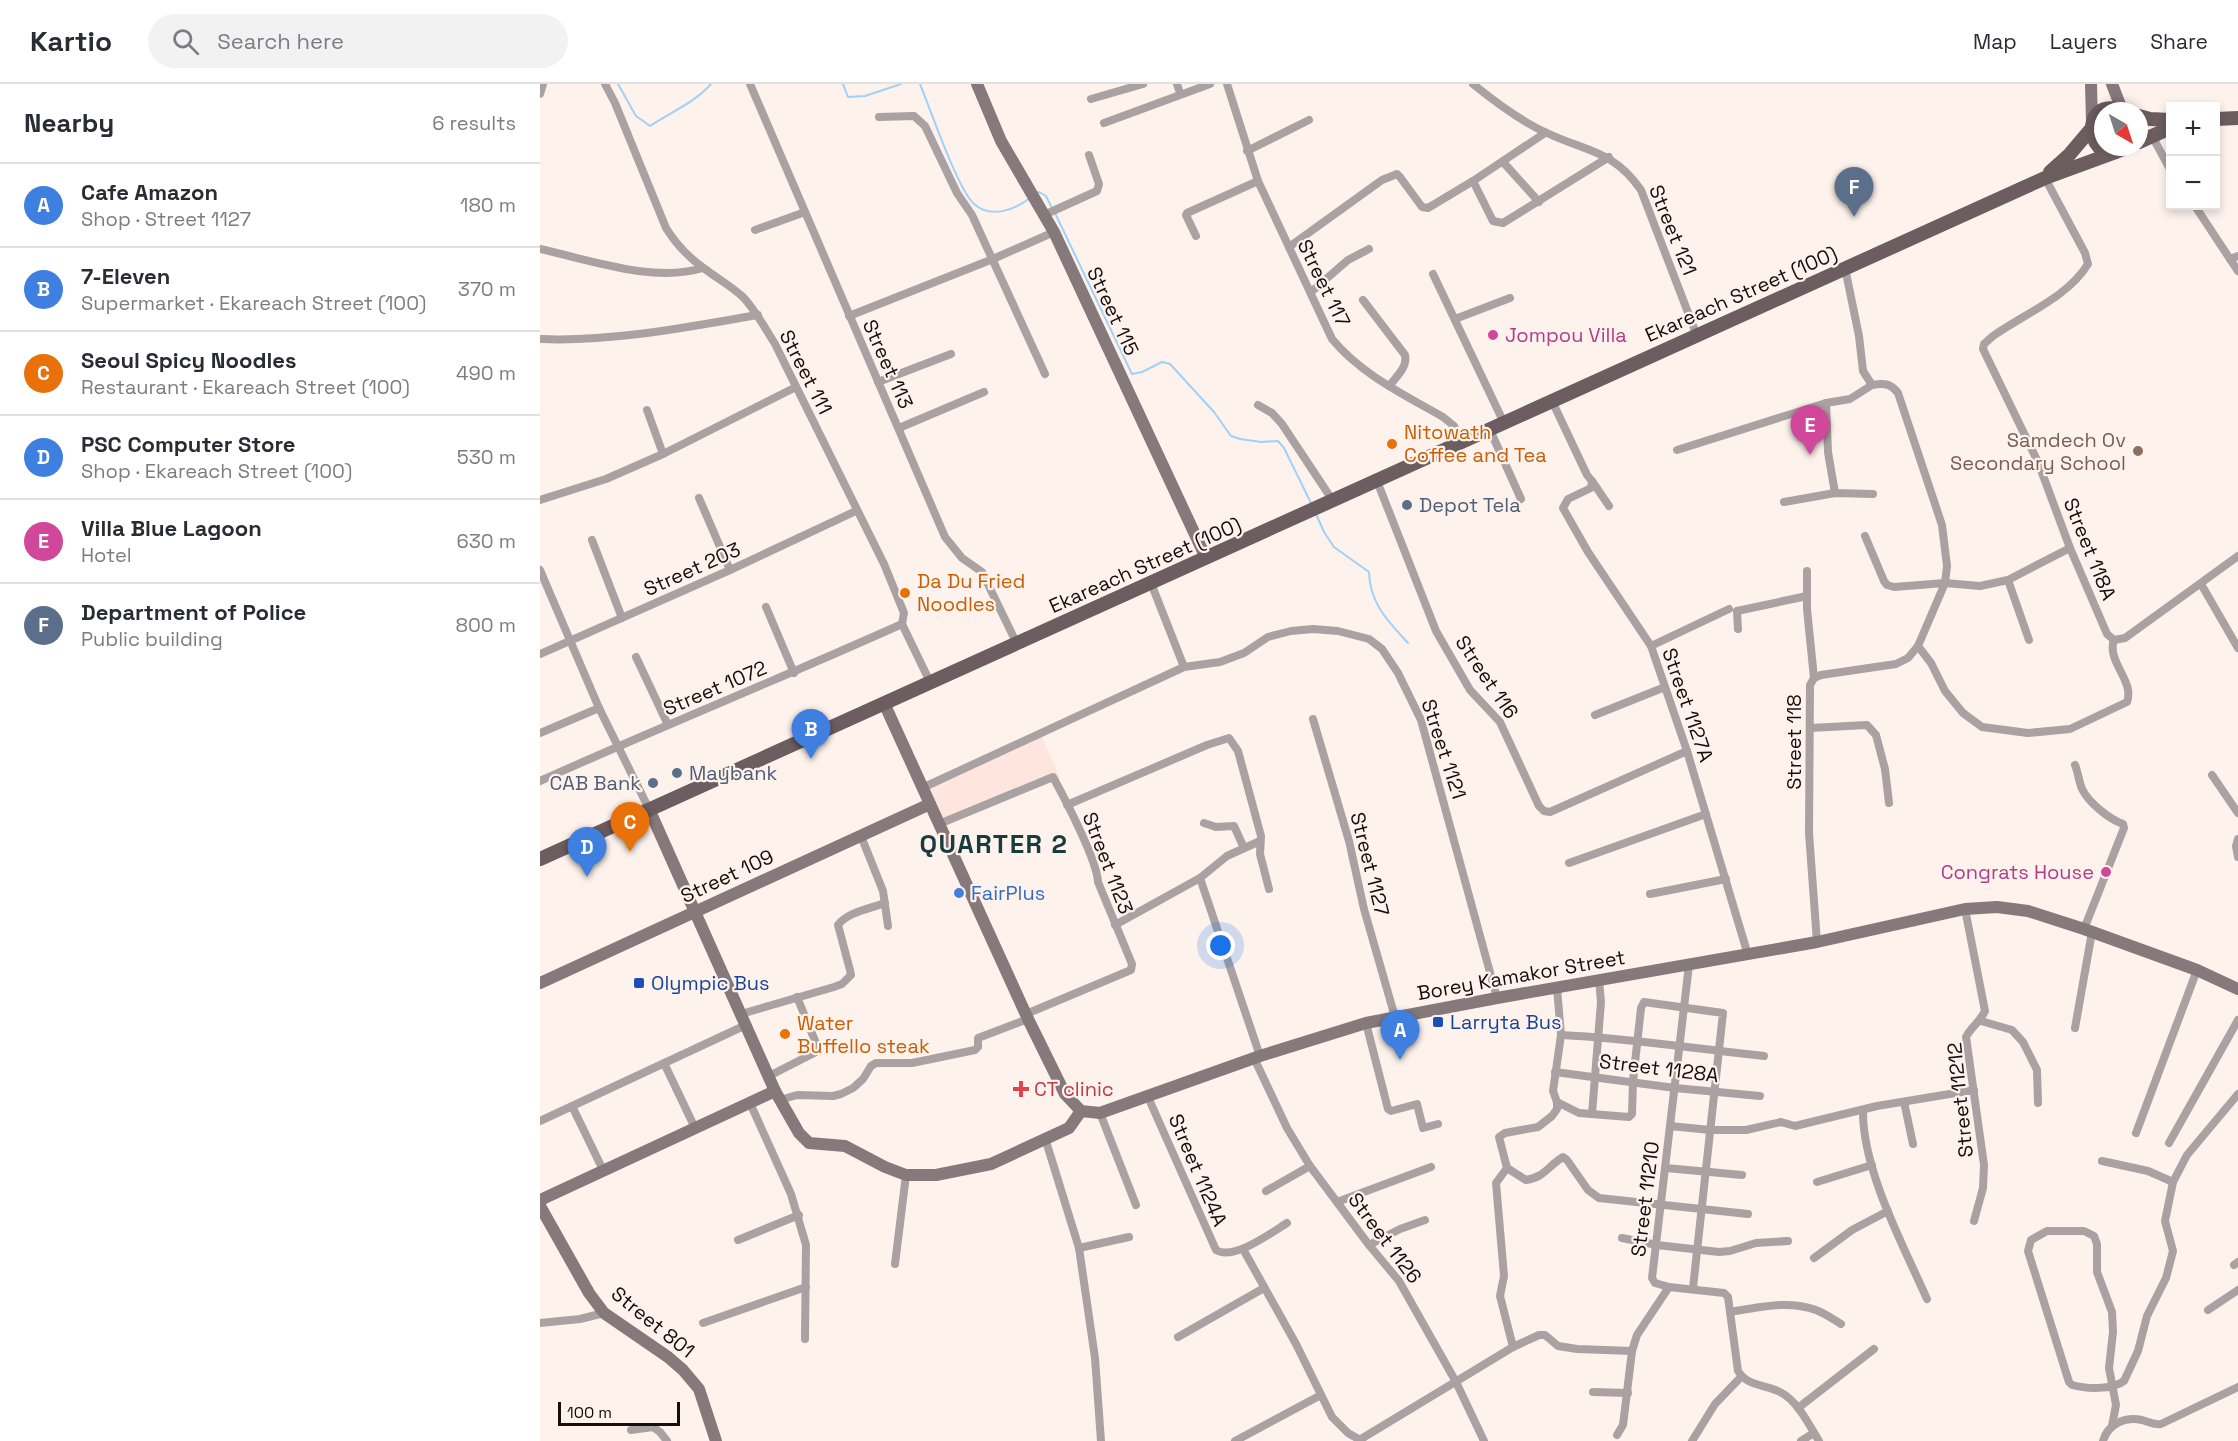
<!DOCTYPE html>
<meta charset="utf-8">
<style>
:root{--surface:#fff;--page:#f2f2f3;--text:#2b2b33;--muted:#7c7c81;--line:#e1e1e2;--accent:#2e777d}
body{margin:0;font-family:"Space Grotesk",sans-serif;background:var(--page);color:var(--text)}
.controls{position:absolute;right:18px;top:18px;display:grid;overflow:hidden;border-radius:0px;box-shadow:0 3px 9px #0003}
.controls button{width:54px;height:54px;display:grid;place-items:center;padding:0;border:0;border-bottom:2px solid var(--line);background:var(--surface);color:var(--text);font:30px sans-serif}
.compass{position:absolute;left:1554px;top:18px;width:54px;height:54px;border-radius:50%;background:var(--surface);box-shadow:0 3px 9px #0003;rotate:141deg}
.scale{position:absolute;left:18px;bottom:15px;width:122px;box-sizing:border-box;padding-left:6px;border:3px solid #140e0c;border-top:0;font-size:16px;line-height:21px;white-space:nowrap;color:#140e0c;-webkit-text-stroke:4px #fef2ed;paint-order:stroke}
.you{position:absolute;left:681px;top:862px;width:21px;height:21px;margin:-15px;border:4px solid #fff;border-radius:50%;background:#1a73e8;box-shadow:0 0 0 9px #1a73e833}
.badge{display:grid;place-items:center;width:39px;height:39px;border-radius:50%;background:var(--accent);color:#fff;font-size:20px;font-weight:700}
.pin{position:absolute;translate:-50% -50px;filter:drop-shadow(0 2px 3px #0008)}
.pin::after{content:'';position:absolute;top:32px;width:21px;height:18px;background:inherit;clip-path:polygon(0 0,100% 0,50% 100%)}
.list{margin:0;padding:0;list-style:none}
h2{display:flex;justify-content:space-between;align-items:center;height:78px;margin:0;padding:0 24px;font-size:26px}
h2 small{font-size:20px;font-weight:400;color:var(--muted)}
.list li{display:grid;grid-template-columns:39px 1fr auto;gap:18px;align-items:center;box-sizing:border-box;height:84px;padding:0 24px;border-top:2px solid var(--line)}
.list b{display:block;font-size:22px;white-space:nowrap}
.list p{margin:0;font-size:20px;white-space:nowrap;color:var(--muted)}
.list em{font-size:20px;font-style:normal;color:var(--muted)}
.icon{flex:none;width:33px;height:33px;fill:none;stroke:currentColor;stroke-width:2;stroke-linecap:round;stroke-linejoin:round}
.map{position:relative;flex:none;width:1698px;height:1357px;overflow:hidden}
header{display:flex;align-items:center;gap:36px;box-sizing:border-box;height:84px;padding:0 30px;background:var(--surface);border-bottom:2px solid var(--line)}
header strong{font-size:28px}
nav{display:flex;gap:33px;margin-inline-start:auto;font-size:21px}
.search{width:420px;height:54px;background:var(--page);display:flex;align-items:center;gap:15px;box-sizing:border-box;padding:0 21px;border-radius:33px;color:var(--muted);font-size:22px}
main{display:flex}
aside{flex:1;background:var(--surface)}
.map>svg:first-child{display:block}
.commercial{fill:#fee5dd}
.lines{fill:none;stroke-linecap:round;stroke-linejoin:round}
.stream{stroke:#a1d1f6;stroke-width:2}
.street{stroke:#aaa1a3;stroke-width:8}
.secondary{stroke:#86797c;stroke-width:12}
.primary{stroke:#6c5d60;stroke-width:14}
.hotel-dot{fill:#d1479c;stroke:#fef2ed;stroke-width:2}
.food-dot{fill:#e8710a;stroke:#fef2ed;stroke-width:2}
.education-dot{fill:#8d6e63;stroke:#fef2ed;stroke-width:2}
.service-dot{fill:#5c6f8a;stroke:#fef2ed;stroke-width:2}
.shop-dot{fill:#3f7fe0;stroke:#fef2ed;stroke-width:2}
.transit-dot{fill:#1a4fb4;stroke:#fef2ed;stroke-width:2}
.health-dot{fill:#e0444e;stroke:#fef2ed;stroke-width:2}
.labels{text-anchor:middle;stroke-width:4.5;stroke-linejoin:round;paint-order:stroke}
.street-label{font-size:20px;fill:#140e0c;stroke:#fef2ed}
.hotel-label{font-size:20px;fill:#b23c85;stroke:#fef2ed;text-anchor:start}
.food-label{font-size:20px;fill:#c56008;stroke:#fef2ed;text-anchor:start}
.education-label{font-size:20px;fill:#785e54;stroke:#fef2ed;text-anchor:end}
.service-label{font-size:20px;fill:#4e5e75;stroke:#fef2ed;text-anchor:start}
.shop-label{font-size:20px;fill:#366cbe;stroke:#fef2ed;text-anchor:start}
.transit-label{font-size:20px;fill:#164399;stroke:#fef2ed;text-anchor:start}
.health-label{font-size:20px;fill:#be3a42;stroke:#fef2ed;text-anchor:start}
.district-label{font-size:26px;font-weight:bold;letter-spacing:1.5px;fill:#193b3e;stroke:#fef2ed}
</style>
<header>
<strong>Kartio</strong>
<div class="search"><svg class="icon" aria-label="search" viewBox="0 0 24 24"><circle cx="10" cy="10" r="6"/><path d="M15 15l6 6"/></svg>Search here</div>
<nav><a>Map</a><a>Layers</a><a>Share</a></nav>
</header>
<main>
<aside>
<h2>Nearby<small>6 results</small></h2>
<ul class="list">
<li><span class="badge" style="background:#3f7fe0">A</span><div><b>Cafe Amazon</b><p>Shop · Street 1127</p></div><em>180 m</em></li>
<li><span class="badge" style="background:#3f7fe0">B</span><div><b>7-Eleven</b><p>Supermarket · Ekareach Street (100)</p></div><em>370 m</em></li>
<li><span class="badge" style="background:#e8710a">C</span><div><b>Seoul Spicy Noodles</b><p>Restaurant · Ekareach Street (100)</p></div><em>490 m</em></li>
<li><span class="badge" style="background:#3f7fe0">D</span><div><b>PSC Computer Store</b><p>Shop · Ekareach Street (100)</p></div><em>530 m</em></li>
<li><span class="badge" style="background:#d1479c">E</span><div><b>Villa Blue Lagoon</b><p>Hotel</p></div><em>630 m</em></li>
<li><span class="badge" style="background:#5c6f8a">F</span><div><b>Department of Police</b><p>Public building</p></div><em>800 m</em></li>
</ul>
</aside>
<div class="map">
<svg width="1698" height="1357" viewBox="0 0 1698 1357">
<rect width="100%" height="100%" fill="#fef2ed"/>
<!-- commercial -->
<path class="commercial" d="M501 650 520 694 404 742 385 701Z"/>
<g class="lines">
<!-- stream -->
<g class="stream">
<path d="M78 0 96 32 110 42C131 28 154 19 171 0"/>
<path d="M303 0 308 13 325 12 361 0"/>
<path d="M380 0C390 24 418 106 434 120 451 135 474 126 490 114"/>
<path d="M497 109 499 108 506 112 512 124"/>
<path d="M515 129 592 290 602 288 622 278 630 280 674 328 691 352 700 355 721 358 738 357 744 364 771 419"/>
<path d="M776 430 784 448 794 463 829 488C830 520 848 537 868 559"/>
</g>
<!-- street -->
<g class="street">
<path d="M65 0 75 19 126 144C136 160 149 174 165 185 178 195 191 202 203 213 216 227 225 244 235 260L344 480 364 529 362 540 390 598"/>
<path d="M210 0 405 453 422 474 442 488 477 560"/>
<path d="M637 0 640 9"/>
<path d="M687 0 718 97 792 255C822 291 863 310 903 333L914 342 922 358"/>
<path d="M933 0C955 18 980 37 1007 49 1047 68 1073 66 1101 106L1157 252"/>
<path d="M0 10 3 0"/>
<path d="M551 15 603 0"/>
<path d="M339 33 374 32 385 42 417 109 432 131 505 290"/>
<path d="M564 39 670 0"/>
<path d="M1612 52 1630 85"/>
<path d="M707 67 769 36"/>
<path d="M963 78 999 118"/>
<path d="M1505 94 1545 169 1548 180C1528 213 1484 230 1453 252L1444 260 1443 265 1498 378 1530 464 1567 550 1574 556 1585 554 1698 472"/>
<path d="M933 97 953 137 963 139 1069 73"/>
<path d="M1655 122 1690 175"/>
<path d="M504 131 557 107 559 100 549 71"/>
<path d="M215 146 265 128"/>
<path d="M656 152 646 131 647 129 718 97"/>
<path d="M749 163 842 96 857 90 860 93 882 123 888 124 933 97 1005 49"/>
<path d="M0 165C50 176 113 199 163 184"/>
<path d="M1698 172 1690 175 1698 187"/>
<path d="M893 190 964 339"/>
<path d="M771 208 808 176 829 165"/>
<path d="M823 216 865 271C868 283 856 293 849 302"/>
<path d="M309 232 453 175 514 148"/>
<path d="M915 235 970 214"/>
<path d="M0 255C73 258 147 243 218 231"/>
<path d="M338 298 411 270"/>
<path d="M1012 317 1047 391 1052 397 1051 404 1028 415 1023 424 1048 468 1111 562 1147 667 1208 871"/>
<path d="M1286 319 1288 368 1295 409"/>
<path d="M718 321 732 329 742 340 793 417"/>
<path d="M107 326 123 370"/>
<path d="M359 344 444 308"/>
<path d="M950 346 981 415"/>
<path d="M1137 366 1286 319 1310 315 1332 301"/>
<path d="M837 397 896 547 930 606 960 638 999 722 1004 727 1010 728 1147 667"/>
<path d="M1052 397 1069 422"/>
<path d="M159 414 190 486"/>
<path d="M0 416 66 395 123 370 256 303"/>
<path d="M1244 418 1295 409 1333 410"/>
<path d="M1325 452 1344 497 1347 501 1354 503 1405 499 1440 502 1468 496 1530 464"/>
<path d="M52 456 82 534"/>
<path d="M0 486 59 624 109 725"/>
<path d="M1267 487V525L1274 594"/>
<path d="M1468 496 1489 556"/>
<path d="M611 499 644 583"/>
<path d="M1661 500 1698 564"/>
<path d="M226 523 254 589"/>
<path d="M1198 545 1197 527 1267 512"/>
<path d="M1111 562 1189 525"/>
<path d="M1378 562 1391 579 1405 607 1423 629 1442 643 1488 649 1530 645 1587 618C1595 597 1566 577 1574 556"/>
<path d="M0 570 190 486 316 427"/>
<path d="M96 573 128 641"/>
<path d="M1055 631 1125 603"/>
<path d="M773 635 809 757 824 825 855 933"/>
<path d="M1270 644 1327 641 1336 651 1345 685 1349 719"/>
<path d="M0 649 59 624"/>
<path d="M1535 681C1538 688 1539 698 1542 705 1549 719 1569 735 1583 740L1584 744 1544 845"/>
<path d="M1672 691 1698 729"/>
<path d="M0 697C120 643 242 594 362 540"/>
<path d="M382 704 644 583 680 578 704 569 728 553 751 547 773 545 798 547 829 555 842 565 858 589 881 636 957 914"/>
<path d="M527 721 667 661 689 654 698 667 721 752 720 770 729 805"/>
<path d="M664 739 676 743 694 742 704 764"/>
<path d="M399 740 513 693C525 715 557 776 558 798L592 880 591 886 486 930"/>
<path d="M321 752 343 807 348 842"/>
<path d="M1698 755 1696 762 1698 773"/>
<path d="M1029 779 1166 730"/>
<path d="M660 794 720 972"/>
<path d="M1110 810 1186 795"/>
<path d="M1425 825 1445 927C1440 938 1431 943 1426 953L1444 1081 1443 1104 1434 1137"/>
<path d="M575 841 660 794 687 772 720 757"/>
<path d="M1277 858 1269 749 1270 601 1274 594 1281 591 1356 580 1368 574 1378 562 1405 499 1407 482 1402 441 1358 309C1350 299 1344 299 1332 301L1323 287 1319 252 1305 184"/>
<path d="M1149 881 1112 1194 1115 1199 1129 1203 1184 1209 1188 1213 1198 1287C1208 1303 1225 1300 1240 1308 1258 1317 1269 1341 1279 1357"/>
<path d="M201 930 294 903 302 900 311 891 310 886 298 841C308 828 329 825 345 819"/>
<path d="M1441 937 1472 946 1483 958 1497 986 1498 1019"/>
<path d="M826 939 848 1025 851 1027 877 1020 883 1044 898 1040"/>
<path d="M1535 944 1552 848"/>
<path d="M1021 951C1089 954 1156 965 1224 972"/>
<path d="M714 974 747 1044 770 1082 829 1161 859 1197 916 1298 944 1357"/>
<path d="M124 979 155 1044"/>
<path d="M1015 988 1135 1004 1220 1012"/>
<path d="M229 992 276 968 278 964 257 913"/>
<path d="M608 1013 676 1166C693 1177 731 1149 747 1139"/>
<path d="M240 1016 257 1011 293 1012 301 1010 313 1004 323 995 331 982 336 979H372L435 966 438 963V954L488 935"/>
<path d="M1017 1018 1039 1029 1089 1033 1092 1030 1093 997 1101 924 1104 918 1183 929 1153 1204"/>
<path d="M1364 1018 1373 1060"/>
<path d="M210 1019 251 1110 266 1161 265 1255"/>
<path d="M32 1022 63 1086"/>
<path d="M1323 1026C1322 1085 1363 1161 1387 1215"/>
<path d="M560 1029 596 1121"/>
<path d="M1052 1030 1061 918 1059 896"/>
<path d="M0 1037 206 941"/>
<path d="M1130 1042 1170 1046H1206L1241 1038 1255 1042 1337 1022 1434 1006"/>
<path d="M1596 1049 1657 886"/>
<path d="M505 1054 539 1164 555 1274 561 1357"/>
<path d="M1629 1059 1698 936"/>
<path d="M1562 1077 1608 1087 1633 1098"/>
<path d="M967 1084 986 1096C1005 1093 1008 1082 1023 1073L1027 1076 1048 1106 1059 1114 1208 1130"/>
<path d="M1126 1084 1202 1091"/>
<path d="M1277 1098 1332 1081"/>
<path d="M726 1107 770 1082"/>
<path d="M797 1118 891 1083"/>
<path d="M1082 1154 1117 1161 1179 1168 1190 1167 1216 1159 1248 1157"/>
<path d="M198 1156 259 1131"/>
<path d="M829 1161 860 1145 885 1136"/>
<path d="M539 1164 589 1153"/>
<path d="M703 1165 756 1260 792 1333 808 1349 822 1357"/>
<path d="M1274 1174 1312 1146 1348 1127"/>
<path d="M355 1180 366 1091"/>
<path d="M1694 1181 1698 1178"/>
<path d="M1668 1226 1698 1206"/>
<path d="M1190 1228C1218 1223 1249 1216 1276 1226 1284 1229 1293 1235 1301 1240"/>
<path d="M0 1239 40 1235 64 1229"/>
<path d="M163 1239 266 1203"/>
<path d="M638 1253 724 1204"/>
<path d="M973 1263 960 1212 964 1192 956 1099 967 1084 959 1053 965 1049 998 1043 1012 1032 1017 1025V1018L1013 1007 1021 951 1017 904"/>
<path d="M1053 1308 1088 1309"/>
<path d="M1258 1324 1334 1265"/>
<path d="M1572 1342 1576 1321 1569 1284 1573 1248 1572 1228 1557 1188V1160L1554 1152 1544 1147H1507L1491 1156 1488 1167 1529 1298 1532 1301C1546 1305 1572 1306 1584 1297L1598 1267 1607 1232 1626 1194 1633 1167 1625 1137 1633 1098 1647 1071 1698 1010"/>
<path d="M91 1346 113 1343 120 1348 127 1357"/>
<path d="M1077 1351 1083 1341 1092 1267 1097 1251 1129 1203"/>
<path d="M821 1355 973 1263 999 1251H1005L1018 1262 1037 1265 1092 1267"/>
<path d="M695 1357 781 1311"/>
<path d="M1152 1357 1175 1320 1201 1293"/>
<path d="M1261 1357 1274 1349"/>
<path d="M1563 1357C1568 1340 1585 1332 1602 1336 1609 1338 1613 1341 1621 1340L1698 1303"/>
</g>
<!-- secondary -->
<g class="secondary">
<path d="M437 0 461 57 514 148 666 474"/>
<path d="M1551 0 1552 38"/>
<path d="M1572 0 1582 26"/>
<path d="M344 619 488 935 525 1010 541 1027 560 1029 720 972 826 939 957 914 1277 858 1425 825 1457 823 1488 827 1544 845 1657 886 1698 905"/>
<path d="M109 725 235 1007 259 1049 269 1059 305 1062 345 1083 366 1091H396L451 1080 529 1044 541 1027"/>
<path d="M0 899 390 720"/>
<path d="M0 1116 235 1007"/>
<path d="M0 1122 49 1209 64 1229 128 1273 143 1286 159 1305 176 1357"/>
</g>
<!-- primary -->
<g class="primary">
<path d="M1583 27C1536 9 1547 89 1586 63"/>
<path d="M1599 32 1610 35 1630 36"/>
<path d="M1676 35 1698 34"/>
<path d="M1599 58 1630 44"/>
<path d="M1510 88 1529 71 1551 45"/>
<path d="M0 775 1505 94 1576 68"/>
</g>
</g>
<!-- markers -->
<g class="hotel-dot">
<circle cx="953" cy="251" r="6"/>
<circle cx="1566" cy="788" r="6"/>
</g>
<g class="food-dot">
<circle cx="852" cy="360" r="6"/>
<circle cx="365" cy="509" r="6"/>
<circle cx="245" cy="950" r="6"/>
</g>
<circle class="education-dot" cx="1598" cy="367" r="6"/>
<g class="service-dot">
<circle cx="867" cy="421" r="6"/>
<circle cx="137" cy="689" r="6"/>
<circle cx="113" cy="699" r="6"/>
</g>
<circle class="shop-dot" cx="419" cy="809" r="6"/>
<g class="transit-dot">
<rect x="93" y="893" width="12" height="12" rx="3"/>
<rect x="892" y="932" width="12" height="12" rx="3"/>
</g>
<path class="health-dot" d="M478 996h6v6h6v6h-6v6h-6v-6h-6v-6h6z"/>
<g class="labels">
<!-- street labels -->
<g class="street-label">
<text transform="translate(1133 146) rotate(68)" y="7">Street 121</text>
<text transform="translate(784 199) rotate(64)" y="7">Street 117</text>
<text transform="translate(1201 210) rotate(-24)" y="7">Ekareach Street (100)</text>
<text transform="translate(573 227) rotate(65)" y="7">Street 115</text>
<text transform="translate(348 280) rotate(66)" y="7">Street 113</text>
<text transform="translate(266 288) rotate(63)" y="7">Street 111</text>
<text transform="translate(1550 465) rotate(68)" y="7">Street 118A</text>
<text transform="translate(605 481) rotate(-24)" y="7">Ekareach Street (100)</text>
<text transform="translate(152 485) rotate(-24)" y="7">Street 203</text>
<text transform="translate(947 593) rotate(56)" y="7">Street 116</text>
<text transform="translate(175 604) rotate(-23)" y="7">Street 1072</text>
<text transform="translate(1148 621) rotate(71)" y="7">Street 1127A</text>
<text transform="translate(1254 658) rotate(-90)" y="7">Street 118</text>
<text transform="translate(904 665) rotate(72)" y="7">Street 1121</text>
<text transform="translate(568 779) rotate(69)" y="7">Street 1123</text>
<text transform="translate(830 780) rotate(76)" y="7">Street 1127</text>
<text transform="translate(187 792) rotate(-25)" y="7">Street 109</text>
<text transform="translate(981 891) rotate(-10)" y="7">Borey Kamakor Street</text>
<text transform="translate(1119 984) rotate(7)" y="7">Street 1128A</text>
<text transform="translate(1420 1016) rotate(-96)" y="7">Street 11212</text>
<text transform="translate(658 1086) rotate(67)" y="7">Street 1124A</text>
<text transform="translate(1105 1115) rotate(-83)" y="7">Street 11210</text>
<text transform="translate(845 1154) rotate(53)" y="7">Street 1126</text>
<text transform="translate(113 1238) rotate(39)" y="7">Street 801</text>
</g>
<!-- hotel labels -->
<g class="hotel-label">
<text x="965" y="258">Jompou Villa</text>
<text x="1554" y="795" text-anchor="end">Congrats House</text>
</g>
<!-- food labels -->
<g class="food-label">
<text x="864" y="355">Nitowath<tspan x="864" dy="23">Coffee and Tea</tspan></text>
<text x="377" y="504">Da Du Fried<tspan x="377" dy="23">Noodles</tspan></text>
<text x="257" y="946">Water<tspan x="257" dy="23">Buffello steak</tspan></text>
</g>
<!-- education labels -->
<g class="education-label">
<text x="1586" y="363">Samdech Ov<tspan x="1586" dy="23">Secondary School</tspan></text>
</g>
<!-- service labels -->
<g class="service-label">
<text x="879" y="428">Depot Tela</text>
<text x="149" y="696">Maybank</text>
<text x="101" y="706" text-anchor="end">CAB Bank</text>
</g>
<!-- shop labels -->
<g class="shop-label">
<text x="431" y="816">FairPlus</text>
</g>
<!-- transit labels -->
<g class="transit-label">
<text x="111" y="906">Olympic Bus</text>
<text x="910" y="945">Larryta Bus</text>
</g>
<!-- health labels -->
<g class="health-label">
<text x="494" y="1012">CT clinic</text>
</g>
<!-- district labels -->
<g class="district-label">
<text x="454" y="769">QUARTER 2</text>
</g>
</g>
</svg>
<div class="controls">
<button>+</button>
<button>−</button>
</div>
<svg class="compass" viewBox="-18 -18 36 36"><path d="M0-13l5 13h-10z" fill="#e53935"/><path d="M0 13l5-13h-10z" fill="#7c7c81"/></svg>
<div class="scale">100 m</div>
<div class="you"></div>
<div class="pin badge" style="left:860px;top:976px;background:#3f7fe0">A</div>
<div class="pin badge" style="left:271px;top:675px;background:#3f7fe0">B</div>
<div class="pin badge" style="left:90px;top:768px;background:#e8710a">C</div>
<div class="pin badge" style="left:47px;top:793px;background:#3f7fe0">D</div>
<div class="pin badge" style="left:1270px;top:371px;background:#d1479c">E</div>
<div class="pin badge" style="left:1314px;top:133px;background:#5c6f8a">F</div>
</div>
</main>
